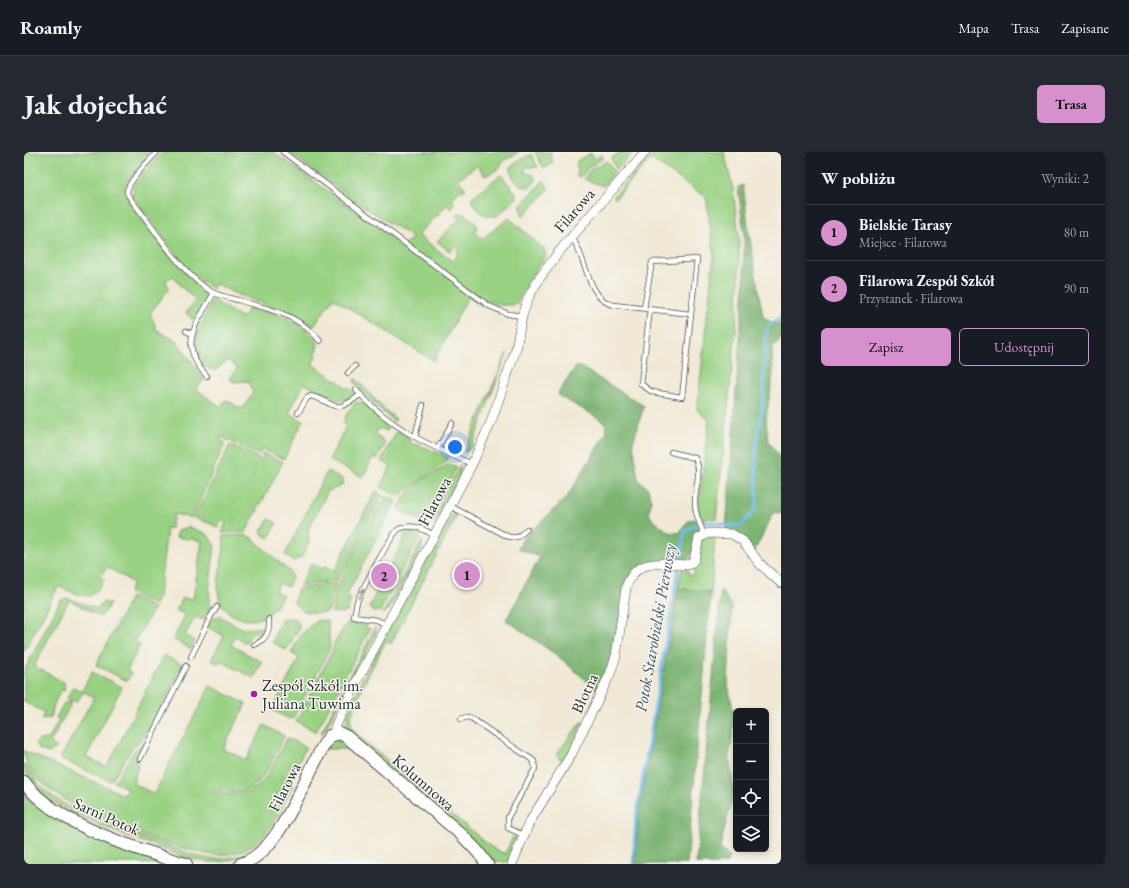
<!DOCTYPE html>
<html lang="pl">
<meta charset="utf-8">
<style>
:root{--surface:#171b24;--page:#242831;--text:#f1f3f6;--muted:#9ea1a6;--line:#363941;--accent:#d690ce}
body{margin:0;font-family:"EB Garamond",serif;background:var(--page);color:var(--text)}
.controls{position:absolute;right:12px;bottom:12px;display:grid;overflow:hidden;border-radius:6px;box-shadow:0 2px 6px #0003}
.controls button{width:36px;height:36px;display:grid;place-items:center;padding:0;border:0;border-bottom:1px solid var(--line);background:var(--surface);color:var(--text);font:20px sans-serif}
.you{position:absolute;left:431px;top:295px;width:14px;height:14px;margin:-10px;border:3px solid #fff;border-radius:50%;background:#1a73e8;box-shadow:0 0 0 6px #1a73e833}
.badge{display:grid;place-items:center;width:26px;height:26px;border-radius:50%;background:var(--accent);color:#111;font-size:13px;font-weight:700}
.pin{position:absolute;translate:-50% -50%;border:2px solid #fff;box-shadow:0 1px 4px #0006}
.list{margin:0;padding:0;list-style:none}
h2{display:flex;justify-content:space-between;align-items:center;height:52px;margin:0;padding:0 16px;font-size:17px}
h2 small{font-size:13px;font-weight:400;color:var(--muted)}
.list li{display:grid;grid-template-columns:26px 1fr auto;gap:12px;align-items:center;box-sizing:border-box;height:56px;padding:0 16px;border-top:1px solid var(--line)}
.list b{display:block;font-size:15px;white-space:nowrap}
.list p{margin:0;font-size:13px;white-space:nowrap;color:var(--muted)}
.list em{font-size:13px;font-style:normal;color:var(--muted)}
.actions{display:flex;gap:8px;padding:12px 16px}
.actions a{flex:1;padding:9px 0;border:1px solid var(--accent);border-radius:6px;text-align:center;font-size:14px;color:var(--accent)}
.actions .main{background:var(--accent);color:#111}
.icon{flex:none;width:22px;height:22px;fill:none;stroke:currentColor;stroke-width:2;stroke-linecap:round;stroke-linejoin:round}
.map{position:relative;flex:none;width:757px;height:712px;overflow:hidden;border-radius:6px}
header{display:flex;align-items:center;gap:24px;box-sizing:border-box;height:56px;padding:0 20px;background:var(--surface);border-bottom:1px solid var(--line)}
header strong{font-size:19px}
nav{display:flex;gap:22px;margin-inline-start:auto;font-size:14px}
.intro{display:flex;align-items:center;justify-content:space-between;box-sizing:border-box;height:96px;padding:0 24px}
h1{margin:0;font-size:28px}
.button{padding:10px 18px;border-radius:6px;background:var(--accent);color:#111;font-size:14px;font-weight:700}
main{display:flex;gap:24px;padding:0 24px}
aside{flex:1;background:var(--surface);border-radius:6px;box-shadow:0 2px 6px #0003}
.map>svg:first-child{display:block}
.green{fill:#9ad284;stroke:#627e58}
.forest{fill:#7bb472;stroke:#53704e}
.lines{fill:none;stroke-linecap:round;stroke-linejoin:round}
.stream{stroke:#73bdec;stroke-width:3}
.service-casing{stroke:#494844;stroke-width:6}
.minor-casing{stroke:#494844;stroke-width:10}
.tertiary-casing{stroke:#494844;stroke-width:14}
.service{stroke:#fff;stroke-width:4.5}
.minor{stroke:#fff;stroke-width:9}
.tertiary{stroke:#fff;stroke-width:12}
.oneway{fill:#a0a0a0}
.poi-dot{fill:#b5179e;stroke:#f6f6f2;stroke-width:1.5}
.labels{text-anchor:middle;stroke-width:3;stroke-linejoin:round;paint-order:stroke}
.street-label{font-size:16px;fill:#2b2b2b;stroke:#f6f6f2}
.poi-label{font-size:16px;fill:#2b2b2b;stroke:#f6f6f2;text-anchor:start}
.water-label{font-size:17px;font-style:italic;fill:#415765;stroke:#f6f6f2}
</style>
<header>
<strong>Roamly</strong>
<nav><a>Mapa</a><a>Trasa</a><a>Zapisane</a></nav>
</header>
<div class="intro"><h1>Jak dojechać</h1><a class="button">Trasa</a></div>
<main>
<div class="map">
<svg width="757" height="712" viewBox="0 0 757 712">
<rect width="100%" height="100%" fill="#f6f6f2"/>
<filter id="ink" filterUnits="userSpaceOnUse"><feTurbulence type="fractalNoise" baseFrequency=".025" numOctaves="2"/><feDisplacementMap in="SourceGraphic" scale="8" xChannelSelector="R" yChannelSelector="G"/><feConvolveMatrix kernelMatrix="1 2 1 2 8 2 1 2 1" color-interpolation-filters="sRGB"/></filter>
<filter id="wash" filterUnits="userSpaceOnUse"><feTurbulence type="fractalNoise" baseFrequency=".012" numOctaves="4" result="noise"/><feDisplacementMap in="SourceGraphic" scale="16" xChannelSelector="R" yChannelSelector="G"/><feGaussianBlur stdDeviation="0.9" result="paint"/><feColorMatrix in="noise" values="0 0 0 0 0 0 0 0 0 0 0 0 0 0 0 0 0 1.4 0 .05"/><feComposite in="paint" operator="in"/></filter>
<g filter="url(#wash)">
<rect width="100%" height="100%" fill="#f1e9d5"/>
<!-- green -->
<g class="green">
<path d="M0 0H127L102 31 100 40 107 52 164 124 184 140V145L170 168 162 161 172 148 157 135 149 124 142 128 145 137 126 161 133 178 153 190 181 227 172 237 197 255 202 248 218 257 229 241 224 229 210 230 206 227 213 216 204 208 192 218C153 214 179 167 189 148L218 166 225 156 237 161 239 158C263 166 279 170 294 191L291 206 288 212 330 240C320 255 313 247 301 241 294 238 287 235 280 232L265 261 279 269 260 307 238 297 235 303 197 285 196 288 201 291 168 366 150 362 147 376H143L135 444 131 453 105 440 109 431 84 415 75 425 80 427C68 453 57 443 35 435L33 437 0 500Z"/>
<path d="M138 0H249L379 93 389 86 330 48 265 0H495L478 10 476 16 461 24 453 13 434 28 442 37 438 39 436 38 428 47 430 51 428 57 423 53 394 83 428 109 434 102 432 100 435 97 431 94 426 100 413 89 435 67 432 64 434 62C441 60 450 68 453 74L451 80 458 87 485 66 520 97 522 103 504 130 492 153H476L464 149 456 153 444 145 410 209 309 146 290 174C259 155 223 150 192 132L188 137 166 121 109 45V34Z"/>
<path d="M511 0H527V6L529 11 522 16 519 15Z"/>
<path d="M598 0H609L593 18 587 6Z"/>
<path d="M628 0H700L709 37 715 85V132L712 179 692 367 682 366 677 369 674 357 685 268 673 258 690 101 682 45 627 7 591 47 590 44Z"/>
<path d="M567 1 571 7 578 3 580 6 565 15 557 25 553 24V9Z"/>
<path d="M507 2 514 15H501V21L508 22 512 27C504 49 481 21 488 14 493 9 502 6 507 2Z"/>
<path d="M583 9 591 21 579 34 560 27 567 17Z"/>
<path d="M477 23 492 41 493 46 473 64C462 66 447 57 448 45Z"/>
<path d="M520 28 525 37 499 64 497 59V53Z"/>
<path d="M483 201 448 294 445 298 440 300Z"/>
<path d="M331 226 362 259 372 267 370 270 334 236 330 230Z"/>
<path d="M332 250 341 251 366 274 363 279 357 276 353 278 351 283 362 291 353 307 349 305 339 325 305 308 322 274 319 272 323 261Z"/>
<path d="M376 280 382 283 388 292 395 293 424 305 423 309 375 344 356 335 367 314 357 309 372 281Z"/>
<path d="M206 293 239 308 241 306 238 304 239 301 259 310 222 380 198 381 202 370 198 368 194 376 185 371 170 366Z"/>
<path d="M425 312 431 314 432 316 406 367 403 368 399 367 398 369 375 358C379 336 408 323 425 312Z"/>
<path d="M436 313 437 323 413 367 406 372Z"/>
<path d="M303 319 320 328 317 334 304 339 284 378 285 389 278 405 269 409 261 403Z"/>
<path d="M352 339 358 343 314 428 276 434 287 411 299 417 300 415 310 419Z"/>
<path d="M361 344 372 349 322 444 327 447 323 460 308 461C308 434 348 370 361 344Z"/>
<path d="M428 362 433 363 367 492 362 489 341 530 326 567 330 580 467 695 481 702 489 685 494 687 486 708 479 711 469 709 327 582 323 573V562L338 528Z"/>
<path d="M245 367 253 371 245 386 240 384 237 379Z"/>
<path d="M165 375 183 382 191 394 185 438 187 456 181 468 171 465 161 483 171 489 167 497 149 487 161 463 152 458 159 446 169 447 178 389 152 385 154 379Z"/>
<path d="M383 380 390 381 396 384 356 459 350 460 345 455 381 385 380 383Z"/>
<path d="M221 383 228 386 266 420 268 425 264 435 255 431 251 439 259 443C252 456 243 468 227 468 220 468 215 466 209 463 179 447 204 409 199 384Z"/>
<path d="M691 385 687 441 654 436 658 417H663L666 424 670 422V416L674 410 677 388 681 386Z"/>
<path d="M398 388V395L366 456 359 462Z"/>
<path d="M313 431 304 460C291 461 278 463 270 450L274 437Z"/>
<path d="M107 445 130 456 111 490 116 493 103 519 107 521 103 529 72 513Z"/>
<path d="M43 446 74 457 79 450 86 452 77 465 45 448 10 514 41 531 39 536 41 537 40 539 37 538 30 552 27 566 17 567 20 560 0 550V519L36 449Z"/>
<path d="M193 465H197L219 477 240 475 239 480 227 481 223 491 211 485 207 493 238 510 230 526 196 509 194 512 187 508 200 484 183 475 189 466Z"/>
<path d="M263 466 272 467 276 475 262 498 248 490 257 468Z"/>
<path d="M293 468 304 469 306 497 269 566 266 567 248 558 275 506 267 501 277 483Z"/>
<path d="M323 471 342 473V476L346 477 292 580 272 569 309 498 310 491Z"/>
<path d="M351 476 352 482 298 583 297 582 299 577Z"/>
<path d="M140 503 159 513 128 575 107 598 87 629 36 607 70 545 60 540 53 549 42 548 49 535 58 539 68 520 98 535 62 605 83 615Z"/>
<path d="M186 534 222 552 199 597 222 608 240 573 260 584C250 604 240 637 214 640 206 641 197 639 189 639L188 641C238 650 243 624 263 586L282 595 266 626 269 632C249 672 240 704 188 703 147 695 0 650 0 599L100 643 103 636 90 630 111 598 121 589 111 609 114 613 109 631 130 642Z"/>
<path d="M48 550 26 591 33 596 24 601 14 597 11 592 15 588 25 587 35 567 32 566 40 551Z"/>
<path d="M558 569 557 574 541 611 532 603Z"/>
<path d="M309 589 321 590 365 628V631L327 597H302Z"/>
<path d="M0 612C7 621 14 633 23 640 57 667 102 679 142 693 157 698 173 706 189 707 202 707 216 704 228 699 215 707 199 711 184 710 164 708 144 699 126 692 95 681 0 651 0 612Z"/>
<path d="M0 640C28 674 103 696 144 712L95 711 94 712H0Z"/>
</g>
<!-- forest -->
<g class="forest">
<path d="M719 33 725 82 739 165 750 172 757 171V187L748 196 749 221 742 267 744 289 757 307V362L750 360 730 400 702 378 720 132V83L714 35Z"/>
<path d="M555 214 620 254 609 290 614 328 624 336 627 348 625 361 628 367 645 380 655 381 665 368 671 367 676 379C667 391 671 395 666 405 662 413 620 416 609 417 600 458 594 501 573 538L534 504 482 468 516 405 494 397 499 387 543 345 583 280 582 273 578 268 535 244 534 241 551 216Z"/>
<path d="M654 436 687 441 663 712H611L614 664Z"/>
<path d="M697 438 708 454 704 532 711 568 705 605 710 639 696 696 705 705 702 712H672Z"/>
</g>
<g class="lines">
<!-- stream -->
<path class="stream" d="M609 712 612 666 661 379C685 362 693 376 718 373L730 359 733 350 732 296 740 243 742 182 744 174 757 166"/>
</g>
</g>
<g filter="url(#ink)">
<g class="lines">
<defs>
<g id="service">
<path d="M133 0C126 8 102 31 103 41 104 43 107 47 108 49 132 78 156 121 188 140 195 144 206 146 214 148 247 158 274 162 296 189"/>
<path d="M259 0 465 154 484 162 498 164"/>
<path d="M547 84C562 102 563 149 590 153L667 162"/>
<path d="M620 156 628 110 673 107 658 245 628 240 617 232 626 157"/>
<path d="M162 179 168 182"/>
<path d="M324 221 331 214"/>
<path d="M183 224C153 193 172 172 190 141"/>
<path d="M332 238C367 276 401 292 448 312"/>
<path d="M274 261 283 246 287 244C313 250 307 265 336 243"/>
<path d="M391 285 399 253"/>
<path d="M414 296 428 271"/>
<path d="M647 300 671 306C679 321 670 336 671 352 671 362 676 373 680 382"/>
<path d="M426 354 485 385H494L503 377"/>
<path d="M363 473 353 468 330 465C331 460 332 454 333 450 337 439 368 381 375 377 388 371 399 377 410 383"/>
<path d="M230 493C242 488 246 480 245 467"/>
<path d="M167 505 187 464 193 455"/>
<path d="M437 567 443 565 447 566 510 609 511 617 484 665V676L499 683"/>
<path d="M116 607 162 514"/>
</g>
<g id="minor">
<path d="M311 581V575L334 527 448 312 467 270 492 197 498 164 504 146 515 127 534 101 621 0"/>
<path d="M488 712 505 671 547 603 586 522 592 504 602 436C609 411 628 410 650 412 656 412 661 414 666 412L670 408 675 386 685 381 708 382 719 389 735 411 757 431"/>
</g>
<g id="tertiary">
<path d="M0 630C32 673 112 697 162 712"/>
<path d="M217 712C257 700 280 625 301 591L306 584 315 581 323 585 438 683 454 700 463 712"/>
</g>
</defs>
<!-- service casing -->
<use href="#service" class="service-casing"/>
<!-- minor casing -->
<use href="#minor" class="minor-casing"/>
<!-- tertiary casing -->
<use href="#tertiary" class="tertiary-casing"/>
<!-- service -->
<use href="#service" class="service"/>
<!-- minor -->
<use href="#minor" class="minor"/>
<!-- tertiary -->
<use href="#tertiary" class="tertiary"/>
</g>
<!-- one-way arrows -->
<defs><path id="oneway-solid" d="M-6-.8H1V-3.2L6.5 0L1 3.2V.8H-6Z"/></defs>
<use class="oneway" href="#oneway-solid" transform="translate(337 442) rotate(-62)"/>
</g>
<!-- markers -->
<circle class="poi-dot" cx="230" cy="542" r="4"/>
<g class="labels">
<!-- street labels -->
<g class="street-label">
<text transform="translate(550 58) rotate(-49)" y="6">Filarowa</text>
<text transform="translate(410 349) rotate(-62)" y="6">Filarowa</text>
<text transform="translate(560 541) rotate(-65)" y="6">Błotna</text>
<text transform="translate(400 630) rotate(41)" y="6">Kolumnowa</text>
<text transform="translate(260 635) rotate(-63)" y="6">Filarowa</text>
<text transform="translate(83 664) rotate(24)" y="6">Sarni Potok</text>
</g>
<!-- poi labels -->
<g class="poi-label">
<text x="238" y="539">Zespół Szkół im.<tspan x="238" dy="18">Juliana Tuwima</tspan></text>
</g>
<!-- water labels -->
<g class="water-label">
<text transform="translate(631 476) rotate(-80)" y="6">Potok Starobielski Pierwszy</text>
</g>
</g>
</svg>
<div class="controls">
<button>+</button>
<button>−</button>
<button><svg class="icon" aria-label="locate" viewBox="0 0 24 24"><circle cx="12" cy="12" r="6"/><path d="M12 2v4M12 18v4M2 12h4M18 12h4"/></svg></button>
<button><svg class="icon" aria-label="layers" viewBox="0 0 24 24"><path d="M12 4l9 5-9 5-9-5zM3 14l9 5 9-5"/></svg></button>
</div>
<div class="you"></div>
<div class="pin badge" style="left:443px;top:423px">1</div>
<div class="pin badge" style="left:360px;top:424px">2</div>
</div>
<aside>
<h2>W pobliżu<small>Wyniki: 2</small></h2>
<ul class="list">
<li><span class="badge">1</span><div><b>Bielskie Tarasy</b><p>Miejsce · Filarowa</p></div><em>80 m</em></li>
<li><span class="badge">2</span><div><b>Filarowa Zespół Szkół</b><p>Przystanek · Filarowa</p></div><em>90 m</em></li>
</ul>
<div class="actions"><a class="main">Zapisz</a><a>Udostępnij</a></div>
</aside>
</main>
